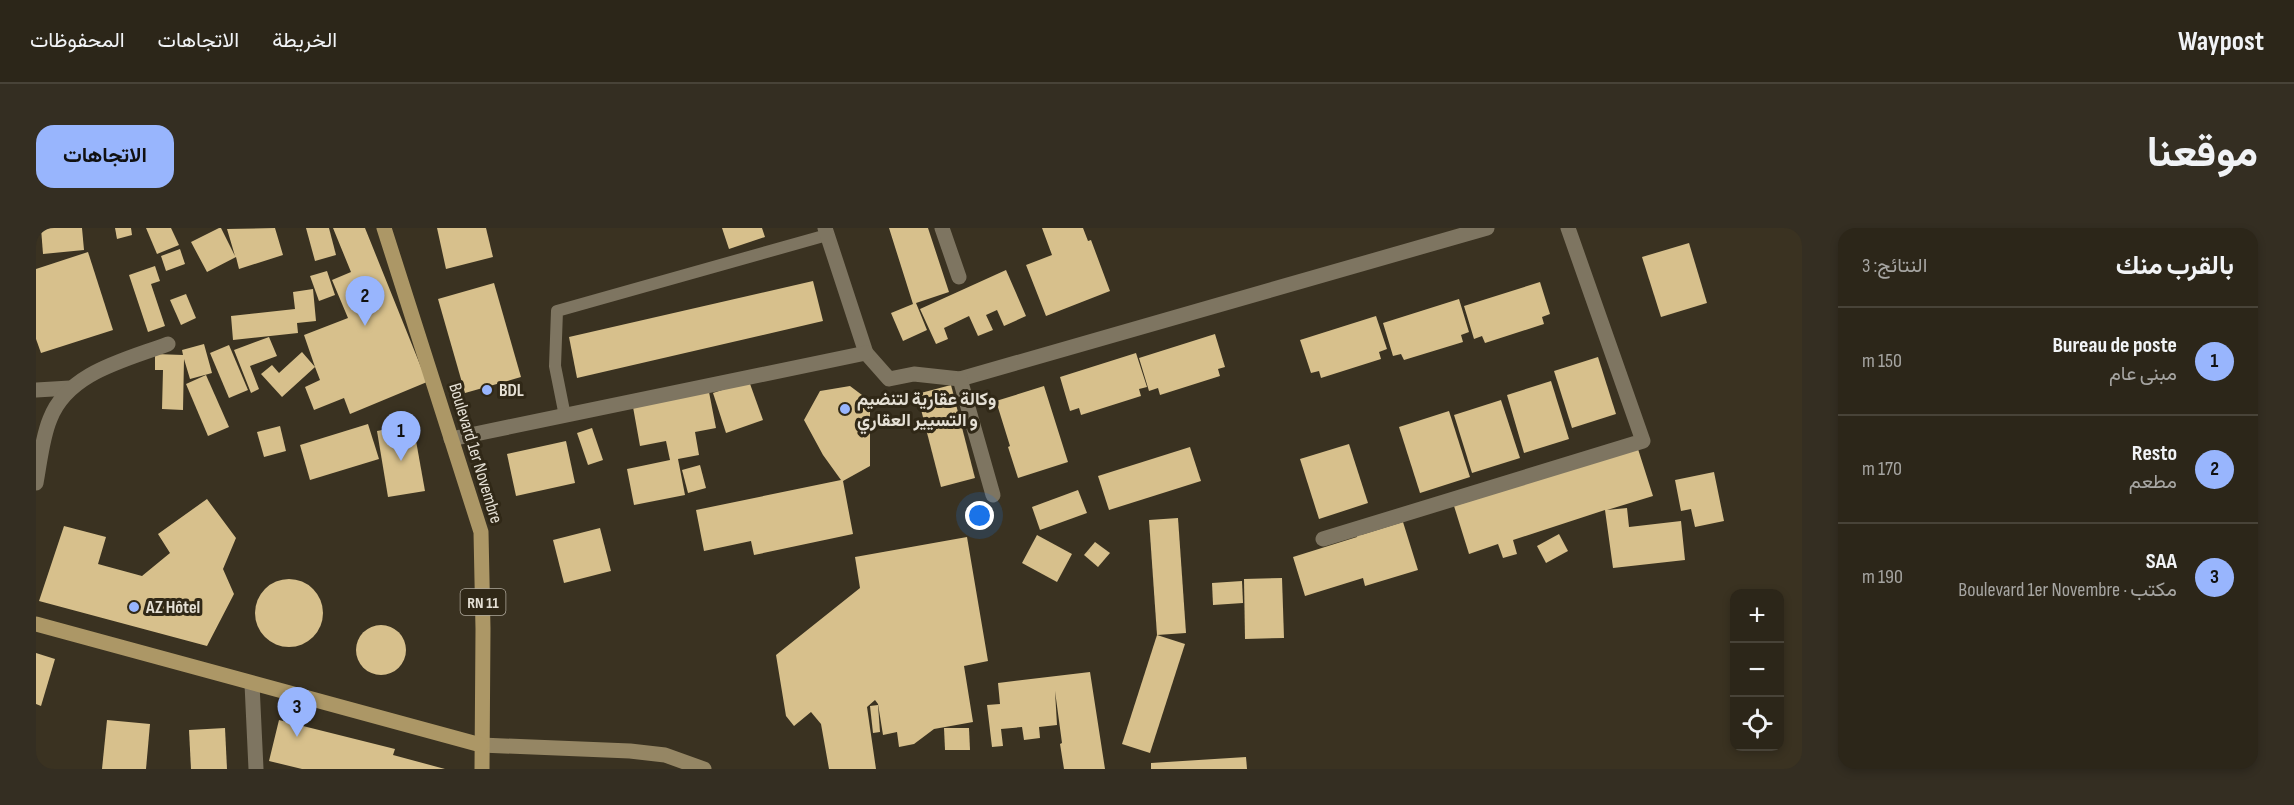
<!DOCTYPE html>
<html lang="ar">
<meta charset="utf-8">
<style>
:root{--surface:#2c2619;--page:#342e22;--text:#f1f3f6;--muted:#a6a5a2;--line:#484338;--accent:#98b5fd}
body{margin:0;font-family:"Sofia Sans Condensed",Vazirmatn,sans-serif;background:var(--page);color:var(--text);direction:rtl}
.controls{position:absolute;right:18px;bottom:18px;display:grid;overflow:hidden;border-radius:12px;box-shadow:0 3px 9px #0003}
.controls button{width:54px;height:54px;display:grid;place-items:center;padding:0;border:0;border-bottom:2px solid var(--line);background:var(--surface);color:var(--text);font:30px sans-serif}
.you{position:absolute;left:944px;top:288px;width:21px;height:21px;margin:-15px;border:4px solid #fff;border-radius:50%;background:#1a73e8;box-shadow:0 0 0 9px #1a73e833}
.badge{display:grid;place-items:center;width:39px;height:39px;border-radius:50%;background:var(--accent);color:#111;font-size:20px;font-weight:700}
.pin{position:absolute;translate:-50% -50px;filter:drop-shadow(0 2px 3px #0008)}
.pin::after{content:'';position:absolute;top:32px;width:21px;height:18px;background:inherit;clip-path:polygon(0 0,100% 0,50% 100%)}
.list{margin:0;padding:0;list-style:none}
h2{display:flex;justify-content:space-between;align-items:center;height:78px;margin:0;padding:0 24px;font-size:26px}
h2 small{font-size:20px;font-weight:400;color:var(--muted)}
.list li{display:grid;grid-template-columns:39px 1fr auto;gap:18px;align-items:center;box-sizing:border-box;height:108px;padding:0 24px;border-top:2px solid var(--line)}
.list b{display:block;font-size:22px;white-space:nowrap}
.list p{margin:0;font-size:20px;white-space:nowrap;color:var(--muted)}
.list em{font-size:20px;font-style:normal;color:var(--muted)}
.icon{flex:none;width:33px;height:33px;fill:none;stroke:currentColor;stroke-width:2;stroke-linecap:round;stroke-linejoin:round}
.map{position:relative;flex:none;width:1766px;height:541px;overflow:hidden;direction:ltr;border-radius:18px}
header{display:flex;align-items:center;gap:36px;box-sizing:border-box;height:84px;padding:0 30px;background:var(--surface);border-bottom:2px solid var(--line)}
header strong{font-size:28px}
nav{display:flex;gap:33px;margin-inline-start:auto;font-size:21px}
.intro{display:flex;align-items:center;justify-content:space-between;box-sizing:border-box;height:144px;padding:0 36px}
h1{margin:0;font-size:42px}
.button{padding:15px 27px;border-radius:18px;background:var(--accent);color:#111;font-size:21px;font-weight:700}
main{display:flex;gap:36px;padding:0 36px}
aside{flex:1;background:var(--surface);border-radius:18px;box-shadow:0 3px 9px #0003}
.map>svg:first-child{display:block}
.building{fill:#d7c08c}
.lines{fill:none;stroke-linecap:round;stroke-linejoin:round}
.lane{stroke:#7e7561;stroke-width:12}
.street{stroke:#7e7561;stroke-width:15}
.secondary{stroke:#958664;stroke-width:15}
.primary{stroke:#ac9766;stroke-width:15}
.poi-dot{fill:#98b5fd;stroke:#302817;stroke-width:2}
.labels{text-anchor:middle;stroke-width:6;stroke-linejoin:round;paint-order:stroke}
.shield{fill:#302817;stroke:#afa99c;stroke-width:1.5}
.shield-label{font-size:16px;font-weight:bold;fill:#e5e0d5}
.poi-label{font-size:18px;font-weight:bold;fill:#e5e0d5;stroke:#302817;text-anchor:start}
.street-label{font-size:18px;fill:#e5e0d5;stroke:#302817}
</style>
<header>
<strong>Waypost</strong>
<nav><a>الخريطة</a><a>الاتجاهات</a><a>المحفوظات</a></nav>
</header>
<div class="intro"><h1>موقعنا</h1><a class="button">الاتجاهات</a></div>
<main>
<aside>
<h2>بالقرب منك<small>النتائج: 3</small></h2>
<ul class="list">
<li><span class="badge">1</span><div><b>Bureau de poste</b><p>مبنى عام</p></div><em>150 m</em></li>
<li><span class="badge">2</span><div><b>Resto</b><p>مطعم</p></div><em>170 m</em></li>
<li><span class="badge">3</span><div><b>SAA</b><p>مكتب · Boulevard 1er Novembre</p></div><em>190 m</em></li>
</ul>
</aside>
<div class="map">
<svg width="1766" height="541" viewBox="0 0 1766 541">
<rect width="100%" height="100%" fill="#3a3221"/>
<!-- building -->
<g class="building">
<path d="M5 0H46L48 22 7 26Z"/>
<path d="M79 0H95L96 7 81 11Z"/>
<path d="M110 0H135L143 17 121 26Z"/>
<path d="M183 0H185L199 28 191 1 239 0 247 27 203 41 200 29 171 44 155 14Z"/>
<path d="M270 0H293L300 27 279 33Z"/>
<path d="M297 0H329L391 154 314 186 308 170 278 182 269 159 284 152 279 139 246 169 225 146 236 137 243 145 266 124 279 139 268 107 312 90 296 52 315 44Z"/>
<path d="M401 0H450L457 29 410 41Z"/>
<path d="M686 0H726L729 9 693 21Z"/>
<path d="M853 0H892L913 64 880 75 891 102 867 113 855 85 877 76Z"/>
<path d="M1006 0H1047L1052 13 1055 12 1074 63 1010 88 990 37 1016 27Z"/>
<path d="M1653 15 1671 75 1625 89 1606 29Z"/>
<path d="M144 21 149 36 130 43 125 28Z"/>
<path d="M52 24 77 102 5 125 0 111V41Z"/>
<path d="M119 38 124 53 115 56 129 98 112 104 93 47Z"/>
<path d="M970 42 990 88 968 98 961 82 950 87 957 102 942 108 933 88 908 100 912 111 900 116 884 81Z"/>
<path d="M291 43 299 67 283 73 274 48Z"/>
<path d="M777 53 787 93 541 150 533 109Z"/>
<path d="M1504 54 1514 86 1506 89 1508 96 1449 115 1446 108 1438 111 1428 78Z"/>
<path d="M458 55 485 149 429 165 402 71Z"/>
<path d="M277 61 280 93 261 95 262 105 197 112 195 88 259 81 257 64Z"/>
<path d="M150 66 160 90 145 97 134 72Z"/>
<path d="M1423 71 1433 104 1425 107 1427 114 1368 132 1365 126 1357 128 1347 95Z"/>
<path d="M1340 88 1351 121 1343 124 1345 131 1285 150 1283 143 1275 145 1264 112Z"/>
<path d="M1179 106 1189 139 1182 141 1184 148 1124 167 1122 160 1113 163 1103 130Z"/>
<path d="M233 109 241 128 214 138 223 161 215 165 198 122Z"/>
<path d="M168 116 176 145 154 151 148 131 147 182 126 181 127 142H119V126L147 127 146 122Z"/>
<path d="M193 117 212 162 193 170 174 125Z"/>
<path d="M1100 125 1111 159 1103 161 1105 168 1045 187 1043 180 1034 183 1024 149Z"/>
<path d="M1562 129 1580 186 1536 200 1518 143Z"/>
<path d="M170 147 193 199 172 208 150 156Z"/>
<path d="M713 153 727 192 690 205 677 165Z"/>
<path d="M1515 153 1533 211 1488 225 1471 167Z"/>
<path d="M915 157 939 250 905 259 881 166Z"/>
<path d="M814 158 834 173V238L807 253 817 306 718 327 715 313 668 323 660 282 805 252 787 227 768 192 784 163Z"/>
<path d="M1008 158 1032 234 982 250 972 219 974 218 960 173Z"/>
<path d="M673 164 680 200 659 204 663 227 642 231 649 267 598 277 591 241 634 232 630 213 604 218 597 179Z"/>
<path d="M1465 172 1484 230 1436 245 1418 187Z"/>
<path d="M1413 183 1434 249 1384 265 1363 199Z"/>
<path d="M332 196 343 231 274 252 264 217Z"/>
<path d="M377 196 389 263 352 269 341 203Z"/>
<path d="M244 198 250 223 228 229 221 204Z"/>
<path d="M556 200 567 232 552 237 541 205Z"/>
<path d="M530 213 539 255 480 268 471 226Z"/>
<path d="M1313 216 1332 275 1283 291 1264 231Z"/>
<path d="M1154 219 1165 253 1073 282 1062 248Z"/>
<path d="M1602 221 1617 268 1571 282 1591 280 1593 299 1645 293 1649 332 1577 340 1569 282 1477 312 1481 326 1467 330 1462 316 1433 326 1418 278Z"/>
<path d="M664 237 670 260 652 265 646 242Z"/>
<path d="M1678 244 1688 293 1659 299 1655 281 1645 283 1639 252Z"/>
<path d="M1042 262 1051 285 1004 302 996 279Z"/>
<path d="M171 271 200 310 187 341 198 366 171 418 3 373 28 298 70 309 62 336 106 348 134 325 122 306Z"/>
<path d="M1142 290 1150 405 1121 407 1113 292Z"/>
<path d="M1367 294 1382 342 1329 358 1327 350 1269 368 1257 329 1321 309 1320 305 1324 304 1325 307Z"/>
<path d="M564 300 575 343 528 355 517 312Z"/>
<path d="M1523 306 1532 323 1510 335 1501 318Z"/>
<path d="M1001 307 1036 326 1021 354 986 335Z"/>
<path d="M931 309 952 433 928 438 937 494 898 501 878 516 863 519 861 504 847 507 842 476 839 472 831 479 840 541H793L785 496 775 484 758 498 750 488 740 427 824 360 819 329Z"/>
<path d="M1059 314 1074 325 1062 339 1048 327Z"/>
<path d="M1246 350 1248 410 1209 411 1208 351Z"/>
<circle cx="253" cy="385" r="34"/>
<path d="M1206 353 1207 375 1177 377 1176 355Z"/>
<circle cx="345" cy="422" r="25"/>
<path d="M1121 407 1149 416 1114 525 1086 516Z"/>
<path d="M0 425 19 431 5 478 0 476Z"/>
<path d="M1054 444 1069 541H1028L1024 516 1026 515 1019 463 1021 497 1003 499 1004 510 988 512 986 499 965 501 967 518 956 519 951 477 964 476 962 455Z"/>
<path d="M842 477 844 504 837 505 834 478Z"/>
<path d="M71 492 114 496 110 541H66Z"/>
<path d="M243 492 359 521 357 527 409 541H266L233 533Z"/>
<path d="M189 500 191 541H155L153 502Z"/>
<path d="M908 500H933L934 522H909Z"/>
<path d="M1210 529 1211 541H1115V535Z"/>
</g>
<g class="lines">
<!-- lane -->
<path class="lane" d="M529 188 519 138 521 83 791 7"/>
<!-- street -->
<g class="street">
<path d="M789 0 830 125 853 151 878 146 924 151 1451 0"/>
<path d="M906 0 923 49"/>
<path d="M924 151 957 267"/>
<path d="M0 162 34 160"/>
<path d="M415 211 830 125"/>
<path d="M0 255C4 234 6 210 14 191 32 144 90 132 132 116"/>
<path d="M1287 311 1607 213 1532 0"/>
<path d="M216 456 220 541"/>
</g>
<!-- secondary -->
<path class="secondary" d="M445 517 594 523 629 527 668 541"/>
<!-- primary -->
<g class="primary">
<path d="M348 0 445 304 447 401 446 541"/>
<path d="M0 396 445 517"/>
</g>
</g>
<!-- markers -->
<g class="poi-dot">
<circle cx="451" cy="162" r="6"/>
<circle cx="809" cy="181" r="6"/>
<circle cx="98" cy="379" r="6"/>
</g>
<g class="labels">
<!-- shield labels -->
<rect class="shield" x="424.5" y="361" width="45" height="26" rx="4.5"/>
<g class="shield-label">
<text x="447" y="380">RN 11</text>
</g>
<!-- poi labels -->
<g class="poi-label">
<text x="463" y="168">BDL</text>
<text x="821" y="177">وكالة عقارية لتنضيم<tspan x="821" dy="21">و التسيير العقاري</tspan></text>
<text x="110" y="385">AZ Hôtel</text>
</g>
<!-- street labels -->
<g class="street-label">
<text transform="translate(440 225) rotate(73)" y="6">Boulevard 1er Novembre</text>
</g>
</g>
</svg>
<div class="controls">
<button>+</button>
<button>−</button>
<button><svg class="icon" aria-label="locate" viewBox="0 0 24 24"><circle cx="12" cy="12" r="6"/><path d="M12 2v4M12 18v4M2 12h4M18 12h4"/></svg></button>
</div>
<div class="you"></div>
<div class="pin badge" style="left:365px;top:233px">1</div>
<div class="pin badge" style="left:329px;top:98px">2</div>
<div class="pin badge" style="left:261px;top:509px">3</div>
</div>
</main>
